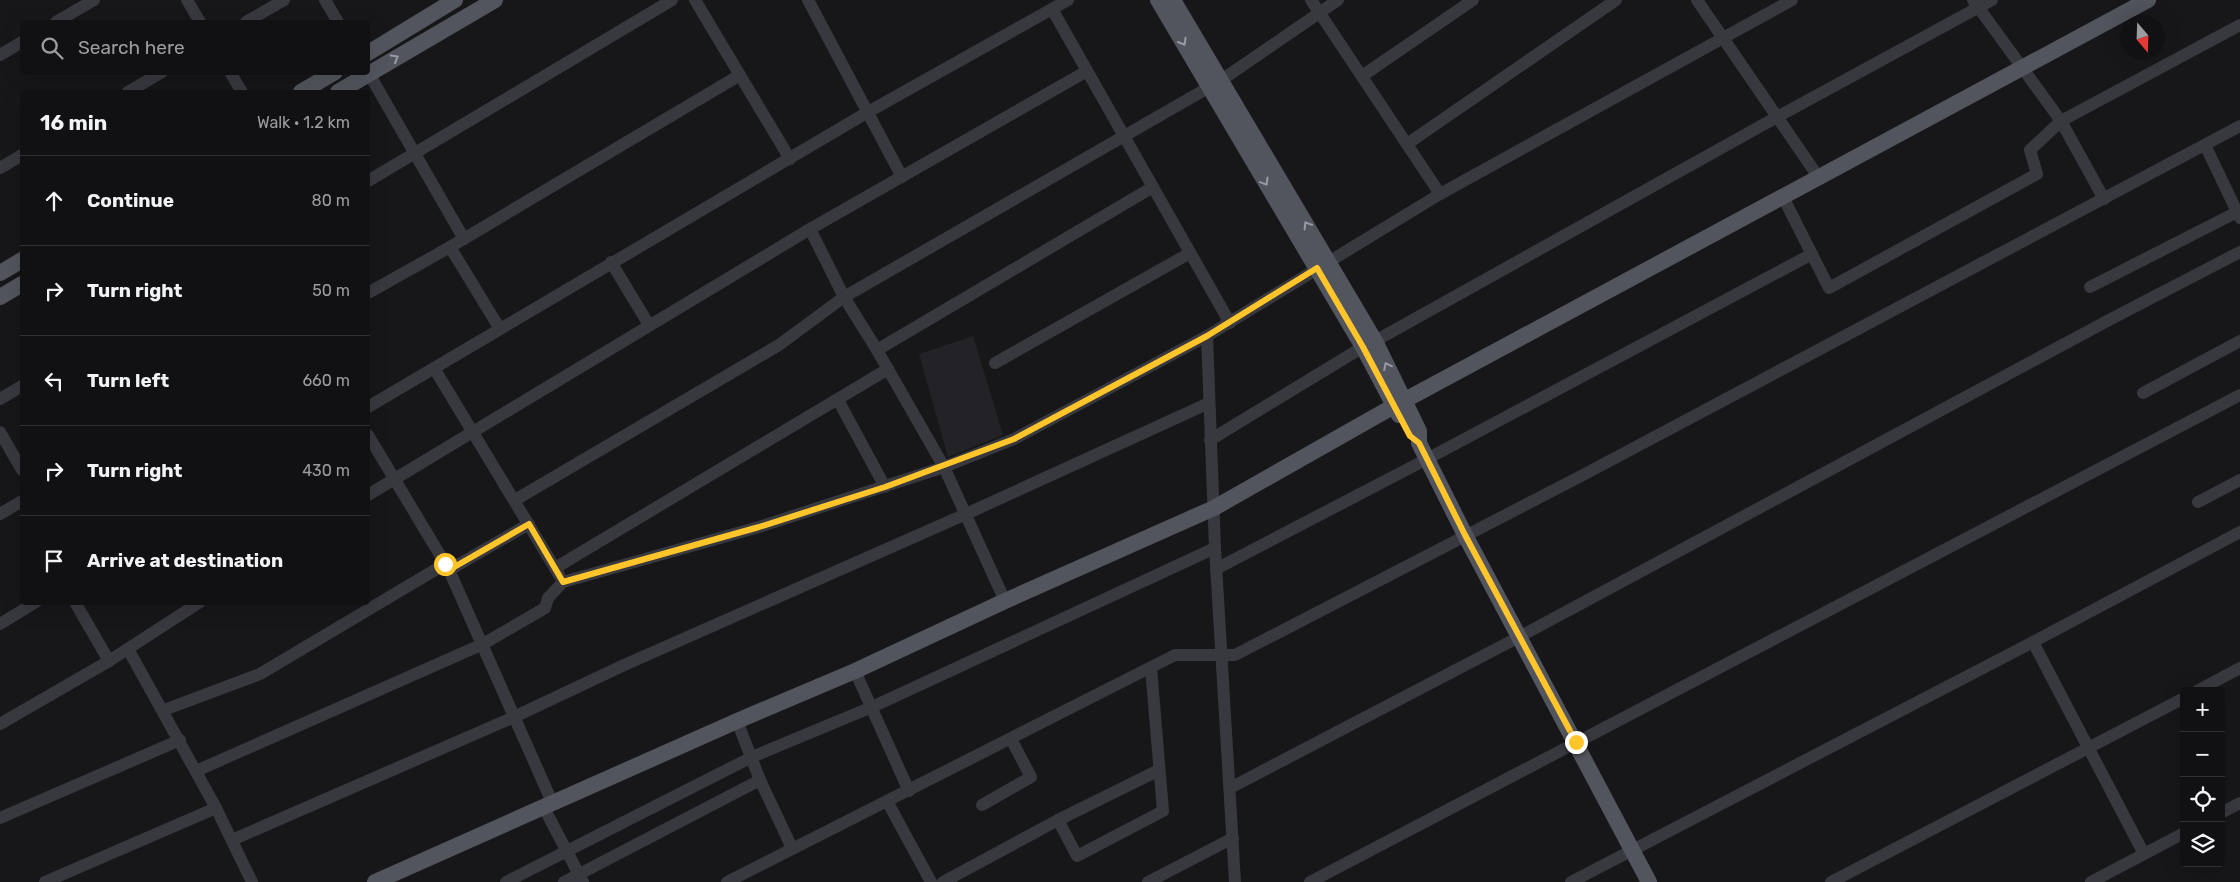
<!DOCTYPE html>
<meta charset="utf-8">
<style>
:root{--surface:#111114;--page:#1a1a1d;--text:#f1f3f6;--muted:#9c9da0;--line:#303134}
body{margin:0;font-family:Rubik,sans-serif;background:var(--page);color:var(--text)}
.controls{position:absolute;right:15px;bottom:15px;display:grid;overflow:hidden;border-radius:5px;box-shadow:0 5px 20px #0002}
.controls button{width:45px;height:45px;display:grid;place-items:center;padding:0;border:0;border-bottom:1px solid var(--line);background:var(--surface);color:var(--text);font:25px sans-serif}
.compass{position:absolute;left:2120px;top:15px;width:45px;height:45px;border-radius:50%;background:var(--surface);box-shadow:0 5px 20px #0002;rotate:161deg}
.stop{position:absolute;width:15px;height:15px;margin:-11px;border:4px solid #ffc52a;border-radius:50%;background:#fff}
.stop.end{background:#ffc52a;border-color:#fff;box-shadow:0 1px 5px #0008}
.list{margin:0;padding:0;list-style:none}
h2{display:flex;justify-content:space-between;align-items:center;height:65px;margin:0;padding:0 20px;font-size:21px}
h2 small{font-size:16px;font-weight:400;color:var(--muted)}
.list li{display:grid;grid-template-columns:32px 1fr auto;gap:15px;align-items:center;box-sizing:border-box;height:90px;padding:0 20px;border-top:1px solid var(--line)}
.list b{display:block;font-size:19px;white-space:nowrap}
.list em{font-size:16px;font-style:normal;color:var(--muted)}
.icon{flex:none;width:28px;height:28px;fill:none;stroke:currentColor;stroke-width:2;stroke-linecap:round;stroke-linejoin:round}
.map{position:relative;flex:none;width:2240px;height:882px;overflow:hidden}
.search{position:absolute;background:var(--surface);box-shadow:0 5px 20px #0002;left:20px;top:20px;width:350px;height:55px;display:flex;align-items:center;gap:12px;box-sizing:border-box;padding:0 18px;border-radius:5px;color:var(--muted);font-size:19px}
.panel{position:absolute;background:var(--surface);box-shadow:0 5px 20px #0002;left:20px;top:90px;width:350px;height:515px;border-radius:5px}
.map>svg:first-child{display:block}
.built{fill:#232327}
.lines{fill:none;stroke-linecap:round;stroke-linejoin:round}
.minor{stroke:#38383f;stroke-width:12}
.major{stroke:#53555e;stroke-width:16}
.oneway{stroke:#979ba8}
.route{stroke:#ffc52a;stroke-width:6}
</style>
<div class="map">
<svg width="2240" height="882" viewBox="0 0 2240 882">
<rect width="100%" height="100%" fill="#17171a"/>
<!-- built -->
<path class="built" d="M973 336 1003 435 948 457 919 354Z"/>
<g class="lines">
<!-- minor -->
<g class="minor">
<path d="M187 0 200 22"/>
<path d="M325 0 338 22"/>
<path d="M695 0 790 159"/>
<path d="M808 0 902 177"/>
<path d="M1311 0 1440 194"/>
<path d="M1697 0 1819 178"/>
<path d="M1973 0 2061 121 2104 199"/>
<path d="M1052 9 1230 323"/>
<path d="M56 22 94 0"/>
<path d="M246 22 284 0"/>
<path d="M0 55 22 42"/>
<path d="M230 72 242 92"/>
<path d="M368 72 464 239"/>
<path d="M1362 76 1473 0"/>
<path d="M128 92 162 72"/>
<path d="M1407 144 1616 0"/>
<path d="M2205 145 2240 218"/>
<path d="M0 168 22 155"/>
<path d="M368 181 672 0"/>
<path d="M1783 197 1829 288 2037 174 2030 150 2061 121 2240 25"/>
<path d="M810 229 844 297 877 350 944 467 1005 601"/>
<path d="M450 247 500 329"/>
<path d="M611 262 649 325"/>
<path d="M2090 287 2237 212"/>
<path d="M368 293 450 247 740 75"/>
<path d="M1207 336 1215 548 1235 882"/>
<path d="M1375 341 1777 117 1992 0"/>
<path d="M877 350 1153 187"/>
<path d="M995 363 1190 253"/>
<path d="M434 368 559 575"/>
<path d="M2143 393 2240 341"/>
<path d="M0 399 22 386"/>
<path d="M838 400 885 487"/>
<path d="M368 407 868 112 1068 0"/>
<path d="M0 432 22 470"/>
<path d="M368 435 449 570 552 802"/>
<path d="M1210 440 1363 347"/>
<path d="M368 495 810 229 1087 71"/>
<path d="M515 500 779 345 844 297 1220 81 1338 0"/>
<path d="M2198 502 2240 480"/>
<path d="M0 514 22 501"/>
<path d="M555 568 888 369"/>
<path d="M1216 569 1427 459 1812 254"/>
<path d="M449 570 529 524"/>
<path d="M75 602 109 661"/>
<path d="M0 624 36 602"/>
<path d="M2033 642 2144 854"/>
<path d="M128 649 216 808 252 882"/>
<path d="M855 671 909 791"/>
<path d="M2197 691 2240 668"/>
<path d="M164 710 260 674 445 564"/>
<path d="M737 721 760 780 792 848"/>
<path d="M0 724 109 661 200 602"/>
<path d="M196 771 483 644 545 608 548 598 563 582 759 527 944 467 1014 439 1207 336 1440 194 1792 0"/>
<path d="M1230 788 1519 637 2109 320 2240 252"/>
<path d="M887 801 931 882"/>
<path d="M982 805 1031 777 1011 739"/>
<path d="M543 806 583 882"/>
<path d="M2221 813 2240 803"/>
<path d="M0 818 180 740"/>
<path d="M1058 820 1077 856 1163 811 1151 668"/>
<path d="M232 840 514 717 622 666 966 514 1209 403"/>
<path d="M45 882 216 808"/>
<path d="M506 882 752 757 872 707 1215 548"/>
<path d="M564 882 760 780"/>
<path d="M727 882 1175 655H1235L1583 475 2240 126"/>
<path d="M943 882 1058 820 1159 770"/>
<path d="M1148 882 1233 838"/>
<path d="M1310 882 2240 395"/>
<path d="M1571 882 2033 642 2240 532"/>
<path d="M1831 882 2184 698"/>
<path d="M2091 882 2184 833"/>
</g>
<!-- major -->
<g class="major">
<path d="M1158 0 1363 347 1399 415"/>
<path d="M1173 0 1375 341 1419 431V443L1465 535 1649 882"/>
<path d="M368 53 455 0"/>
<path d="M301 92 335 72"/>
<path d="M338 92 495 0"/>
<path d="M0 273 22 260"/>
<path d="M0 297 22 284"/>
<path d="M375 882 737 721 855 671 1005 601 1214 508 1394 406 2148 0"/>
</g>
</g>
<!-- one-way arrows -->
<defs><path id="oneway-chevron" d="M-2-3.5L2.5 0L-2 3.5" fill="none" stroke-width="1.6" stroke-linecap="round" stroke-linejoin="round" transform="scale(1.25)"/></defs>
<g class="oneway">
<use href="#oneway-chevron" transform="translate(1183 42) rotate(60)"/>
<use href="#oneway-chevron" transform="translate(395 58) rotate(-30)"/>
<use href="#oneway-chevron" transform="translate(1265 182) rotate(59)"/>
<use href="#oneway-chevron" transform="translate(1307 225) rotate(-121)"/>
<use href="#oneway-chevron" transform="translate(1387 366) rotate(-116)"/>
</g>
<g class="lines">
<!-- route -->
<path class="route" d="M445 564 449 570 529 524 563 582 759 527 885 487 1014 439 1207 336 1317 268 1363 347 1410 436 1419 443 1465 535 1576 742"/>
</g>
</svg>
<div class="controls">
<button>+</button>
<button>−</button>
<button><svg class="icon" aria-label="locate" viewBox="0 0 24 24"><circle cx="12" cy="12" r="6"/><path d="M12 2v4M12 18v4M2 12h4M18 12h4"/></svg></button>
<button><svg class="icon" aria-label="layers" viewBox="0 0 24 24"><path d="M12 4l9 5-9 5-9-5zM3 14l9 5 9-5"/></svg></button>
</div>
<svg class="compass" viewBox="-18 -18 36 36"><path d="M0-13l5 13h-10z" fill="#e53935"/><path d="M0 13l5-13h-10z" fill="#9c9da0"/></svg>
<div class="stop" style="left:445px;top:564px"></div>
<div class="stop end" style="left:1576px;top:742px"></div>
<div class="search"><svg class="icon" aria-label="search" viewBox="0 0 24 24"><circle cx="10" cy="10" r="6"/><path d="M15 15l6 6"/></svg>Search here</div>
<section class="panel">
<h2>16 min<small>Walk · 1.2 km</small></h2>
<ul class="list">
<li><svg class="icon" aria-label="ahead" viewBox="0 0 24 24"><path d="M12 20V5M6 11l6-6 6 6"/></svg><div><b>Continue</b></div><em>80 m</em></li>
<li><svg class="icon" aria-label="right" viewBox="0 0 24 24"><path d="M7 20v-9h11M14 6l5 5-5 5"/></svg><div><b>Turn right</b></div><em>50 m</em></li>
<li><svg class="icon" aria-label="left" viewBox="0 0 24 24"><path d="M17 20v-9H6M10 6l-5 5 5 5"/></svg><div><b>Turn left</b></div><em>660 m</em></li>
<li><svg class="icon" aria-label="right" viewBox="0 0 24 24"><path d="M7 20v-9h11M14 6l5 5-5 5"/></svg><div><b>Turn right</b></div><em>430 m</em></li>
<li><svg class="icon" aria-label="arrive" viewBox="0 0 24 24"><path d="M6 21V4h12l-3 4 3 4H6"/></svg><div><b>Arrive at destination</b></div></li>
</ul>
</section>
</div>
